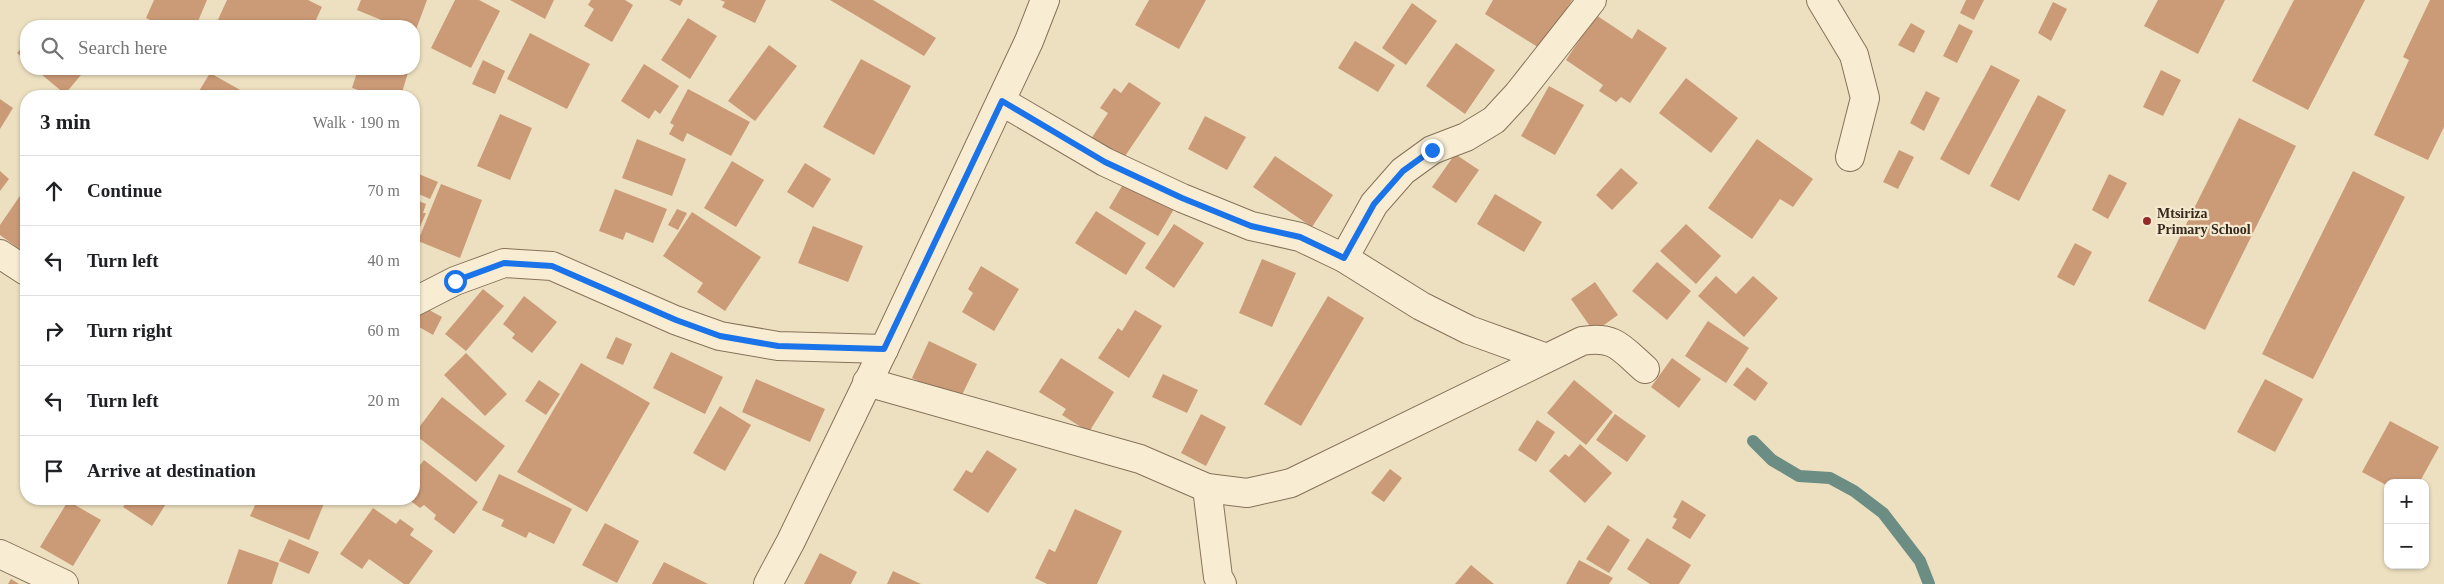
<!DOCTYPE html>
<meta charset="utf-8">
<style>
:root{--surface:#fff;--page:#f6f6f6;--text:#202124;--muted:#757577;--line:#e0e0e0}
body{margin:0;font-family:Georgia,serif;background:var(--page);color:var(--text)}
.controls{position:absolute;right:15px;bottom:15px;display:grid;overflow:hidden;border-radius:10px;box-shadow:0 1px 4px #0004}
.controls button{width:45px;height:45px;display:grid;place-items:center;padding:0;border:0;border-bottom:1px solid var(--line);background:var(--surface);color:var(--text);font:25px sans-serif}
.stop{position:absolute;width:15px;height:15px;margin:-11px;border:4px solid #1a73e8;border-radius:50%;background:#fff}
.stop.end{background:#1a73e8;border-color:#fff;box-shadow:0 1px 5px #0008}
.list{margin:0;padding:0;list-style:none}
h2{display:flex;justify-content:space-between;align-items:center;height:65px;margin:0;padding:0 20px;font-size:21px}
h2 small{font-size:16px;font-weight:400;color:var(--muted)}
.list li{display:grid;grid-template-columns:32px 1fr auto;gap:15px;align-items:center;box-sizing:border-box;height:70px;padding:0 20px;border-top:1px solid var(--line)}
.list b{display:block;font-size:19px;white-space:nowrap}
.list em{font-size:16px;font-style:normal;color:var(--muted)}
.icon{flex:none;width:28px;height:28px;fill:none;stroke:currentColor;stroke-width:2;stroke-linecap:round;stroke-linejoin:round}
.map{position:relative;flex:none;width:2444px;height:584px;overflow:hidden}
.search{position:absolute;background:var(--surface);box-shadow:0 1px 4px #0004;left:20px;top:20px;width:400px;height:55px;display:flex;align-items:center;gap:12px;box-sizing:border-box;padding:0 18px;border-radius:20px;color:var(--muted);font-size:19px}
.panel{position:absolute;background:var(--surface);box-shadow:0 1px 4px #0004;left:20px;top:90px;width:400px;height:415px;border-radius:20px}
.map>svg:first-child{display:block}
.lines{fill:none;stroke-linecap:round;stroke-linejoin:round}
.stream{stroke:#6b8d84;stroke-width:12}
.building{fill:#cb9a77}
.minor-casing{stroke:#867159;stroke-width:30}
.minor{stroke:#f8edd3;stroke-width:28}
.route{stroke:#1a73e8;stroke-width:6}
.poi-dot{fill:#94292a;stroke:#f5ead0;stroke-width:2}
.labels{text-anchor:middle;stroke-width:4.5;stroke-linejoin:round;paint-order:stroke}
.poi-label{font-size:14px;font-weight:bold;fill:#36291d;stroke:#f5ead0;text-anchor:start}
</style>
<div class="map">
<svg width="2444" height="584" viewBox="0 0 2444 584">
<rect width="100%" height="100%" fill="#ede0c0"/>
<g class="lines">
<!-- stream -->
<path class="stream" d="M1753 441 1772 460 1799 476 1830 478 1854 491 1883 513 1920 561 1929 584"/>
</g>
<!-- building -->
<g class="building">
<path d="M154 0H207L196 26H163L146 18Z"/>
<path d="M227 0H308L322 7 313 26H221L216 24Z"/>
<path d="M361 0H427L414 35V26H396L357 10Z"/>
<path d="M455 0H479L500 11 471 68 431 48Z"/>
<path d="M510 0H554L545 19Z"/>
<path d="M591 0H625L633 5 612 42 584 26 594 9 588 5Z"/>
<path d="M669 0H683L680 6Z"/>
<path d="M720 0H766L755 23 722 7 725 2Z"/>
<path d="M830 0H873L936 38 924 56Z"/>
<path d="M1149 0H1206L1179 49 1135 25Z"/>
<path d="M1493 0H1572L1541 49 1485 14Z"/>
<path d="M1966 0H1984L1974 20 1960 13Z"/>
<path d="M2158 0H2225L2198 54 2144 26Z"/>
<path d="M2294 0H2365L2308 110 2252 81Z"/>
<path d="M2430 0H2444V127L2428 160 2374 135 2409 60 2403 57Z"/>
<path d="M2053 2 2067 9 2051 41 2038 33Z"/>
<path d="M1412 3 1437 21 1406 65 1382 48Z"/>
<path d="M1596 15 1632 39 1638 29 1667 48 1630 103 1621 97 1616 102 1599 91 1603 85 1566 60Z"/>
<path d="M688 18 717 36 690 79 661 60Z"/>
<path d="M1911 23 1925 31 1914 53 1898 45Z"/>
<path d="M1959 24 1973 31 1957 63 1943 56Z"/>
<path d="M530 33 590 64 567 109 507 79Z"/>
<path d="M1355 41 1395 65 1378 92 1338 68Z"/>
<path d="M26 43V61L17 53Z"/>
<path d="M1456 43 1495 70 1465 114 1426 86Z"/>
<path d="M769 45 797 66 755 121 728 101Z"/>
<path d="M861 59 911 86 874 155 823 127Z"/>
<path d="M483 60 505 71 495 94 472 84Z"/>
<path d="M644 64 679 86 660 114 655 110 649 119 621 101Z"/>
<path d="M1991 65 2020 80 1969 175 1940 159Z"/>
<path d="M35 69H75L81 75 65 94Z"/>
<path d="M358 69H409L401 96H357L358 90 352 88Z"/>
<path d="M2161 70 2181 80 2163 116 2143 107Z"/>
<path d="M210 73 251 96H196Z"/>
<path d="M1686 78 1738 118 1711 153 1659 113Z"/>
<path d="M1129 82 1161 103 1121 162 1089 142 1108 113 1100 108 1114 88 1121 93Z"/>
<path d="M1549 86 1584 105 1555 155 1521 136Z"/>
<path d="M688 89 750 122 731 156 687 133 683 142 669 134 674 125 670 123Z"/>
<path d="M1926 91 1940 98 1924 131 1910 123Z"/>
<path d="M2038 95 2066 110 2019 201 1990 186Z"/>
<path d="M0 99 13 108 0 129Z"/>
<path d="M500 114 532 128 510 180 477 166Z"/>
<path d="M1205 116 1246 137 1227 170 1188 149Z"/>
<path d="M2239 118 2296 146 2205 330 2148 301Z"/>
<path d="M637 139 686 159 672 196 622 178Z"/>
<path d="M1757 139 1813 179 1793 207 1780 199 1752 239 1708 208Z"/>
<path d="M1899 150 1914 157 1898 189 1883 182Z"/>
<path d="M1455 154 1479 170 1456 203 1432 187Z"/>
<path d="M1275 156 1333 195 1312 227 1253 187Z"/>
<path d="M732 161 764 180 736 227 704 208Z"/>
<path d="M805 163 831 179 813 208 787 192Z"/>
<path d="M1621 168 1638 183 1612 210 1596 195Z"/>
<path d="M0 171 9 179 0 191Z"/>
<path d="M2353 171 2405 197 2313 379 2262 354Z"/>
<path d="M414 172 438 182 430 199 414 192Z"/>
<path d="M2109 174 2127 183 2108 219 2092 210Z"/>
<path d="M1128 176 1177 204 1158 236 1109 208Z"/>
<path d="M441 184 482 200 460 258 418 241Z"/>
<path d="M26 187V252L25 253 0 235V225Z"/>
<path d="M615 189 667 209 653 243 626 232 623 240 599 231Z"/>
<path d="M1495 194 1542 222 1524 252 1477 224Z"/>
<path d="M414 199 426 204 423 213H426L414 241Z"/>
<path d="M677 209 687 213 678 230 668 225Z"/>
<path d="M1096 211 1146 243 1126 275 1075 243Z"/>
<path d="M692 212 761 257 725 311 697 292 703 283 663 256Z"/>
<path d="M1174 224 1204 243 1174 288 1145 268Z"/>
<path d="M1686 224 1721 256 1696 284 1660 251Z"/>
<path d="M813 226 863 246 848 282 798 263Z"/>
<path d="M2075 243 2092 252 2074 286 2057 277Z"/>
<path d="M1262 259 1296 273 1272 327 1239 313Z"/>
<path d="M1657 262 1691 291 1667 320 1632 291Z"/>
<path d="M981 266 1019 289 994 331 962 312 973 293 968 289Z"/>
<path d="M1716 276 1736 294 1753 276 1778 298 1744 337 1698 296Z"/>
<path d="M1595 282 1618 315 1594 332 1571 299Z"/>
<path d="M483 289 504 306 466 351 445 334Z"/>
<path d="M524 296 557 322 532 353 512 338 515 334 503 324Z"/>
<path d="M1328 296 1364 318 1301 426 1264 404Z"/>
<path d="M420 305 442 317 433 335 414 324V317Z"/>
<path d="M1135 310 1162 326 1129 378 1098 358 1118 328 1122 331Z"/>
<path d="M1708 321 1749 348 1726 383 1685 356Z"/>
<path d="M616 337 632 344 623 365 606 358Z"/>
<path d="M929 341 977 364 959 401 912 378Z"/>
<path d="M671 352 723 377 705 414 653 388Z"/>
<path d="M466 353 507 394 485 416 444 375Z"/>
<path d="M1061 358 1114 392 1089 432 1062 415 1066 409 1039 392Z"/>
<path d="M1672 358 1701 379 1679 408 1651 387Z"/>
<path d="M581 363 650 403 587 512 517 472Z"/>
<path d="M1747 367 1768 383 1755 401 1733 385Z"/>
<path d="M1163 374 1198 390 1187 413 1152 397Z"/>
<path d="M756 379 825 409 810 442 742 412Z"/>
<path d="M2265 379 2303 399 2275 452 2237 432Z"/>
<path d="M539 380 560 394 546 415 525 401Z"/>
<path d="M1574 380 1613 412 1586 445 1547 413Z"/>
<path d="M442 397 505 446 476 482 414 434Z"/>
<path d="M720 406 751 425 725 471 693 453Z"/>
<path d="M1201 414 1226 427 1206 466 1181 453Z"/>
<path d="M1615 414 1646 436 1627 462 1596 440Z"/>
<path d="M1537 420 1555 432 1536 462 1518 450Z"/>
<path d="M2390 421 2439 447 2419 483H2388V486L2362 472Z"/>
<path d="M1580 444 1612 473 1585 503 1549 471 1565 454 1569 457Z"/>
<path d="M987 450 1017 469 988 513 953 490 966 470 972 473Z"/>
<path d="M424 460 478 502 454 534 434 519 436 515 424 505 420 508 408 499H414V473Z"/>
<path d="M1390 469 1402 478 1384 502 1371 493Z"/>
<path d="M499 474 572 509 554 544 529 532 526 538 501 526 504 520 482 510Z"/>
<path d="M101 499H115L111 505Z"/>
<path d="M129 499H169L152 526 123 507Z"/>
<path d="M258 499H321L325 501 309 540 250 516Z"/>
<path d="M1682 500 1706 515 1690 539 1672 528 1677 519 1673 517Z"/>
<path d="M68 501 101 520 73 566 40 547Z"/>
<path d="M373 508 396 524 400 519 414 529 410 535 433 551 409 584H404L369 559 362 569 340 554Z"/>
<path d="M1075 509 1122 531 1097 584H1047L1035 578 1049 549 1055 552Z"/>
<path d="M605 523 639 541 617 583 582 565Z"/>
<path d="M1608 525 1630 540 1609 573 1586 559Z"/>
<path d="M1647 538 1691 565 1679 584H1650L1627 569Z"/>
<path d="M289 539 319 552 309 574 279 561Z"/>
<path d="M239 549 279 563 272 584H227Z"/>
<path d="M820 553 857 572 851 584H804Z"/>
<path d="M1579 560 1613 578 1609 584H1566Z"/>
<path d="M664 562 708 584H652Z"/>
<path d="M1471 565 1494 584H1455Z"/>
<path d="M893 571 921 584H887Z"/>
<path d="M11 579 19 584H8Z"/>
</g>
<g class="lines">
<defs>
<g id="minor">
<path d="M1821 0 1854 55 1865 98 1850 157"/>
<path d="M1001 101 1105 162 1182 198 1251 226 1300 237 1344 258 1421 306 1469 330 1544 357"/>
<path d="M0 254 26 271"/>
<path d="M1344 258 1374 204 1403 171 1432 150 1466 137 1494 120 1518 94 1592 0"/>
<path d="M414 302 455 281 504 263 552 266 675 320 720 336 778 346 884 349"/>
<path d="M867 382 1140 459 1207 488 1247 493 1291 483 1582 341C1615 335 1622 349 1645 369"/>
<path d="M1207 488 1218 577 1222 584"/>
<path d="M0 554 64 584"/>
<path d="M768 584 791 541 884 349 1029 41 1045 0"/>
</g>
</defs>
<!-- minor casing -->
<use href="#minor" class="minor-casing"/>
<!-- minor -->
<use href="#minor" class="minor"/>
</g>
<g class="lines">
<!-- route -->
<path class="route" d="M455 281 504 263 552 266 676 320 720 336 778 346 884 349 1002 101 1105 162 1182 198 1251 226 1300 237 1344 258 1374 204 1403 171 1432 150"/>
</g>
<!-- markers -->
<circle class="poi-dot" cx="2147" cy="221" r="5"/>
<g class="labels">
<!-- poi labels -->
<g class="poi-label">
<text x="2157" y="218">Mtsiriza<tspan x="2157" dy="16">Primary School</tspan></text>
</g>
</g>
</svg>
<div class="controls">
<button>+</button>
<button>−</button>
</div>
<div class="stop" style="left:455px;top:281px"></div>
<div class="stop end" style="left:1432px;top:150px"></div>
<div class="search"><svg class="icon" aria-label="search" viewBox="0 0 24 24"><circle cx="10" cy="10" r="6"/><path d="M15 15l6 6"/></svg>Search here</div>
<section class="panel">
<h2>3 min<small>Walk · 190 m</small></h2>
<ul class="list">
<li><svg class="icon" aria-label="ahead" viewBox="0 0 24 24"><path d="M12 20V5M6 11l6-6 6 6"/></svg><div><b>Continue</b></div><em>70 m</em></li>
<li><svg class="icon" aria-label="left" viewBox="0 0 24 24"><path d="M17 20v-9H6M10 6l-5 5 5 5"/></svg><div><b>Turn left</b></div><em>40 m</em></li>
<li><svg class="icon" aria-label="right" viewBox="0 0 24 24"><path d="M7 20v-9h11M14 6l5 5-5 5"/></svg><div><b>Turn right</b></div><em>60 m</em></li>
<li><svg class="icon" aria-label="left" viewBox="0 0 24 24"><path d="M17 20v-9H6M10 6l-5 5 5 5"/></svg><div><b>Turn left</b></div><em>20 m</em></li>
<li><svg class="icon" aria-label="arrive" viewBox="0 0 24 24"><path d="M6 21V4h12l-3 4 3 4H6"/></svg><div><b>Arrive at destination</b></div></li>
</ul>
</section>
</div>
